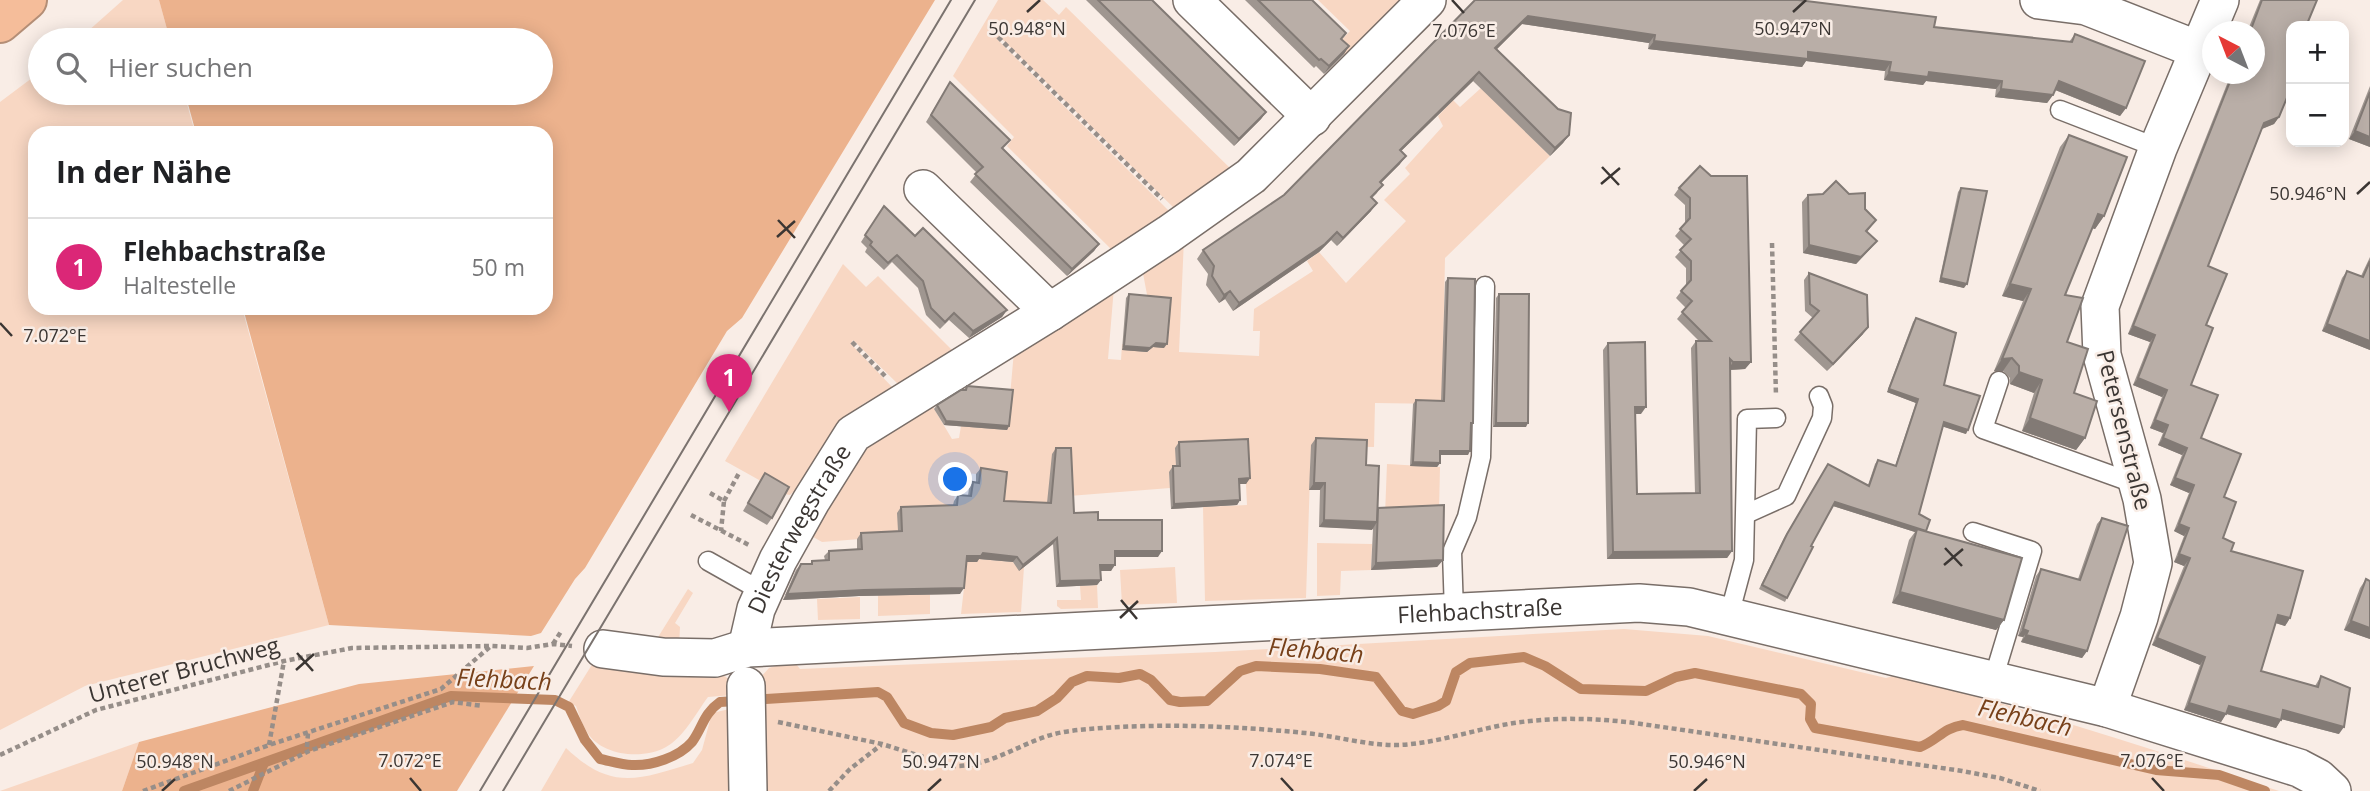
<!DOCTYPE html>
<html lang="de">
<meta charset="utf-8">
<style>
:root{--surface:#fff;--page:#f2f2f2;--text:#202124;--muted:#757577;--line:#e0e0e0;--accent:#db2777}
body{margin:0;font-family:"Open Sans",sans-serif;background:var(--page);color:var(--text)}
.controls{position:absolute;right:21px;top:21px;display:grid;overflow:hidden;border-radius:14px;box-shadow:0 4px 18px #0003}
.controls button{width:63px;height:63px;display:grid;place-items:center;padding:0;border:0;border-bottom:2px solid var(--line);background:var(--surface);color:var(--text);font:35px sans-serif}
.compass{position:absolute;left:2202px;top:21px;width:63px;height:63px;border-radius:50%;background:var(--surface);box-shadow:0 4px 18px #0003;rotate:318deg}
.you{position:absolute;left:956px;top:480px;width:24px;height:24px;margin:-18px;border:5px solid #fff;border-radius:50%;background:#1a73e8;box-shadow:0 0 0 10px #1a73e833}
.badge{display:grid;place-items:center;width:46px;height:46px;border-radius:50%;background:var(--accent);color:#fff;font-size:23px;font-weight:700}
.pin{position:absolute;translate:-50% -58px;filter:drop-shadow(0 2px 4px #0008)}
.pin::after{content:'';position:absolute;top:37px;width:24px;height:21px;background:inherit;clip-path:polygon(0 0,100% 0,50% 100%)}
.list{margin:0;padding:0;list-style:none}
h2{display:flex;justify-content:space-between;align-items:center;height:91px;margin:0;padding:0 28px;font-size:30px}
h2 small{font-size:23px;font-weight:400;color:var(--muted)}
.list li{display:grid;grid-template-columns:46px 1fr auto;gap:21px;align-items:center;box-sizing:border-box;height:98px;padding:0 28px;border-top:2px solid var(--line)}
.list b{display:block;font-size:26px;white-space:nowrap}
.list p{margin:0;font-size:23px;white-space:nowrap;color:var(--muted)}
.list em{font-size:23px;font-style:normal;color:var(--muted)}
.icon{flex:none;width:38px;height:38px;fill:none;stroke:currentColor;stroke-width:2;stroke-linecap:round;stroke-linejoin:round}
.map{position:relative;flex:none;width:2370px;height:791px;overflow:hidden}
.search{position:absolute;background:var(--surface);box-shadow:0 4px 18px #0003;left:28px;top:28px;width:525px;height:77px;display:flex;align-items:center;gap:18px;box-sizing:border-box;padding:0 24px;border-radius:38px;color:var(--muted);font-size:26px}
.panel{position:absolute;background:var(--surface);box-shadow:0 4px 18px #0003;left:28px;top:126px;width:525px;height:189px;border-radius:21px}
.map>svg:first-child{display:block}
.green{fill:#f8d7c3}
.forest{fill:#ecb28d}
.lines{fill:none;stroke-linecap:round;stroke-linejoin:round}
.stream{stroke:#bd8662;stroke-width:10}
.service-casing{stroke:#796e68;stroke-width:21}
.minor-casing{stroke:#796e68;stroke-width:40}
.motorway-casing{stroke:#b48e76;stroke-width:42}
.path{stroke:#968e89;stroke-width:4.5;stroke-dasharray:5 3.5;stroke-linecap:butt}
.service{stroke:#fff;stroke-width:18}
.minor{stroke:#fff;stroke-width:37}
.motorway{stroke:#f5bd9a;stroke-width:38}
.tram{stroke:#7b736f;stroke-width:2}
.wall{fill:#9f9690}
.shaded-wall{fill:#827a75}
.building{fill:#b9aea7;stroke:#827a75;stroke-width:2}
.ticks{fill:none;stroke:#3b3633;stroke-width:2.5}
.labels{text-anchor:middle;stroke-width:5;stroke-linejoin:round;paint-order:stroke}
.street-label{font-size:23px;fill:#3b3633;stroke:#f9ede6}
.water-label{font-size:24px;font-style:italic;fill:#774019;stroke:#f9ede6}
.ticks-label{font-size:18px;text-anchor:middle;fill:#3b3633;stroke:#f9ede6;stroke-width:5;stroke-linejoin:round;paint-order:stroke}
</style>
<div class="map">
<svg width="2370" height="791" viewBox="0 0 2370 791">
<rect width="100%" height="100%" fill="#f9ede6"/>
<!-- green -->
<g class="green">
<path d="M123 0H159L170 40H78Z"/>
<path d="M998 0H1043L1059 15 1066 7 1233 171 1176 210 999 36 997 39 1171 213 1114 252 1007 146 1014 137 953 76Z"/>
<path d="M1318 0H1406L1349 59 1336 46 1350 31Z"/>
<path d="M40 72V93H184L195 133H35V308H242L329 625 85 686 0 730V102Z"/>
<path d="M1481 88 1550 156 1445 258 1442 404 1375 403 1374 447 1311 446 1306 598 1205 601 1203 507 1247 505 1244 445 1169 472 1170 488 1069 496 1047 509 1000 506 976 474 957 472 948 565 898 536 822 542 808 534 865 443 930 402 952 439 959 438 961 426 1007 430 1014 351 1114 287 1108 359 1121 360 1122 344 1136 346 1139 351 1147 352 1150 350 1148 300 1142 268 1184 239 1179 352 1259 356 1260 331H1253L1254 309 1313 271 1307 261 1319 252 1346 283 1406 221 1384 200 1410 174 1405 168 1443 126 1438 116 1453 100 1460 107Z"/>
<path d="M843 264 866 287 878 276 956 354 900 386 853 340 851 344 893 388 863 404 839 422 795 490 790 495 784 494 725 461Z"/>
<path d="M1387 464 1440 467 1439 512 1385 515Z"/>
<path d="M1317 543 1372 544 1371 570 1341 571 1340 595 1317 596Z"/>
<path d="M978 559 1013 562 1016 566 1024 567 1021 612 961 614 967 562H976Z"/>
<path d="M1175 567 1177 603 1122 605 1120 570Z"/>
<path d="M1097 585 1098 608 1061 609 1057 606V600H1081L1080 586Z"/>
<path d="M688 589 693 593 675 623 680 627 679 647 655 642Z"/>
<path d="M930 593V614L878 616V594Z"/>
<path d="M860 597V619L818 620 817 599Z"/>
<path d="M1624 629 1708 636 1886 678 1896 675C2026 708 2152 749 2279 791H762L758 680 769 668 793 660 800 669 1215 652Z"/>
<path d="M593 663 719 672 730 680 733 695 708 697C696 713 684 737 666 747 643 760 601 756 587 732 582 724 579 715 576 706L568 703Z"/>
<path d="M734 708 740 791H541L566 748C611 791 638 780 693 763L702 750 712 713Z"/>
<path d="M139 742 122 791H0Z"/>
</g>
<!-- forest -->
<g class="forest">
<path d="M159 0H935L742 318 727 331 585 568 575 579 541 633 531 636 329 625 243 308H546V133H196L185 93H541V40H170Z"/>
<path d="M534 666 457 791H122L139 742 359 684Z"/>
</g>
<g class="lines">
<!-- stream -->
<g class="stream">
<path d="M184 791 451 696 555 700 569 707 585 740 600 759C610 761 622 765 632 765 652 766 679 757 692 742 703 727 703 714 720 702L878 692 887 697 904 723 931 733 953 735 991 727 1005 718 1037 711 1057 698 1072 682 1087 676 1119 678 1140 674 1151 680 1170 700 1180 702 1207 701 1240 671 1256 666 1320 669 1376 677 1402 711 1413 714 1438 706 1446 701 1456 672 1470 663 1524 657 1545 666 1581 689 1646 691 1676 677 1695 673 1801 694 1811 704 1810 719 1815 728 1920 747C1938 740 1943 728 1963 725L2156 770 2219 775 2265 791"/>
<path d="M253 791 264 763"/>
</g>
<defs>
<g id="service">
<path d="M2060 110 2158 148"/>
<path d="M1999 381 1983 429 2139 485"/>
<path d="M1746 514 1786 496 1822 418 1823 406 1819 396"/>
<path d="M1973 532 2032 551 1993 680"/>
<path d="M708 561 763 592"/>
<path d="M1454 612 1452 552 1467 517 1481 457 1485 286"/>
<path d="M1729 616 1744 560 1747 419 1776 418"/>
</g>
<g id="minor">
<path d="M1192 0 1312 117"/>
<path d="M2039 0 2086 6 2201 51"/>
<path d="M923 189 1050 312"/>
<path id="s1" d="M747 648 756 609 778 560 811 501 853 434 1050 312 1169 234 1251 176 1427 0"/>
<path id="s2" d="M603 649 663 657 715 658 747 648 1639 603 1689 607 2107 708 2299 768 2318 778 2332 791"/>
<path d="M746 686 748 791"/>
<path d="M2107 708 2139 617 2153 563 2142 499 2102 355 2100 306 2158 148 2220 0"/>
</g>
<path id="motorway" d="M0 23 27 0"/>
</defs>
<!-- service casing -->
<use href="#service" class="service-casing"/>
<!-- minor casing -->
<use href="#minor" class="minor-casing"/>
<!-- motorway casing -->
<use href="#motorway" class="motorway-casing"/>
<!-- path -->
<g class="path">
<path d="M998 37 1162 199"/>
<path d="M1772 243 1776 396"/>
<path d="M852 342 885 376"/>
<path d="M710 493 724 501 721 531"/>
<path d="M724 501 739 473"/>
<path d="M691 515 749 545"/>
<path d="M553 644 562 630"/>
<path d="M778 722 882 744 952 766C987 767 1015 747 1047 736 1060 732 1075 730 1089 729 1160 723 1234 726 1305 733 1337 736 1368 746 1400 745 1438 743 1476 729 1514 723 1555 717 1595 718 1635 723L1962 771 2000 778 2040 791"/>
<path d="M269 745 284 661"/>
<path d="M307 747 308 733"/>
<path d="M0 755 96 710 284 661 352 648 491 646 527 648 553 644 572 646"/>
<path d="M143 791 269 745 441 689 491 646"/>
<path d="M229 791 309 751 453 702 483 706"/>
<path d="M829 791 850 769 881 745"/>
</g>
<!-- service -->
<use href="#service" class="service"/>
<!-- minor -->
<use href="#minor" class="minor"/>
<!-- motorway -->
<use href="#motorway" class="motorway"/>
<!-- tram -->
<g class="tram">
<path d="M480 791 951 0"/>
<path d="M503 791 975 0"/>
</g>
</g>
<!-- wall -->
<g class="wall">
<path d="M1086 0H1152L1266 112 1261 119 1234 146Z"/>
<path d="M1245 0H1312L1342 40 1349 46 1344 54 1324 74 1316 66 1314 68Z"/>
<path d="M1475 0 1934 27 2069 42 2075 34 2126 108 2120 116 2055 90 2053 95 2047 103 1995 97 1996 89 1926 81 1923 85 1884 80 1885 71 1806 61 1802 67 1648 49 1649 43 1522 24 1497 49 1569 135 1563 143 1550 156 1473 81 1401 151 1400 164 1381 183 1377 193 1372 198 1371 211 1337 246 1331 240 1319 252 1233 311 1225 299 1219 303 1206 285 1208 274 1197 259 1203 250 1284 195Z"/>
<path d="M2260 0H2317L2307 24 2279 117 2274 124 2262 129 2208 266 2206 325 2191 385 2201 438 2224 497 2223 538 2231 551 2290 618 2285 626 2275 623 2261 671 2315 686 2321 676 2339 734 2281 719 2276 728 2226 714 2221 722 2184 710 2200 665 2152 645 2184 566 2174 562 2184 536 2174 531 2189 493 2170 485 2182 455 2158 445 2163 433 2150 428 2162 397 2133 385 2150 342 2128 334 2231 74H2255V32H2247Z"/>
<path d="M950 82 1003 149 1099 244 1094 251 1067 276 970 182 977 173 926 122Z"/>
<path d="M2370 86V147L2349 139Z"/>
<path d="M2069 135 2104 216 2095 229 2092 228 2065 295 2067 342 2074 393 2085 438 2076 450 2022 431 2034 393 2010 384V378L2003 371H1994L2023 301 2002 296 2060 147Z"/>
<path d="M1700 166 1751 362 1745 369 1730 370 1732 551 1727 558 1607 559 1603 350 1608 343 1641 414H1635L1637 494 1695 493 1691 348 1696 341H1699L1677 319 1686 308 1676 298 1686 285V268L1675 257 1685 246 1675 236 1685 224V205L1674 195 1679 188Z"/>
<path d="M1961 188 1964 288 1939 282 1958 192Z"/>
<path d="M1808 195 1865 209 1876 220 1867 232 1871 248 1856 264 1803 253 1802 202Z"/>
<path d="M884 206 915 236 1007 310 1002 317 969 338 949 320 940 329 926 315 918 288 892 262 884 270 865 252 867 248 861 242Z"/>
<path d="M2370 257V350L2322 331 2342 278 2347 271 2361 276Z"/>
<path d="M1809 273 1863 334 1827 371 1794 340 1813 318 1805 311 1804 280Z"/>
<path d="M1448 278 1473 423 1471 426 1468 455H1440V463L1437 467 1410 466 1413 404 1416 400 1441 401 1445 282Z"/>
<path d="M1129 294 1164 348 1153 347 1147 352 1122 350 1126 298Z"/>
<path d="M1499 294 1526 427H1493L1496 298Z"/>
<path d="M1916 318 1944 385 1966 434 1942 426 1919 514 1925 532 2004 620 1996 630 1892 603 1909 540 1915 532 1833 506 1811 546 1785 602 1759 589 1784 538 1826 467 1868 485 1875 464 1878 460 1895 466 1916 403 1887 392 1913 322Z"/>
<path d="M967 386 1009 426 1007 430 944 425 934 409 937 405 964 390Z"/>
<path d="M1316 438 1366 465 1378 509 1443 560 1437 567 1371 570 1373 529 1319 527 1320 490H1309L1311 445Z"/>
<path d="M1179 442 1250 478 1246 484H1240V500L1237 505 1171 509 1169 472 1173 466H1176L1175 448Z"/>
<path d="M1056 448 1074 513 1098 520 1158 557H1115L1111 571H1101V580L1097 585 1056 587 1053 544 1019 571 1013 562 979 559 977 562H966L960 594 859 596 783 600 796 570 801 564H810L812 561 825 560 824 556 829 551 857 549V539L861 533 898 531 897 513 901 507 953 505 954 501 958 495 968 496 969 488 973 482 976 483V474L981 468 1004 501 1047 503 1052 454Z"/>
<path d="M765 473 772 518 767 525 743 511Z"/>
<path d="M2102 518 2087 651 2082 658 2021 642 2023 637 2018 636 2036 576 2041 569 2078 579 2097 524Z"/>
<path d="M2366 579 2370 639 2344 630 2360 588Z"/>
</g>
<!-- shaded-wall -->
<g class="shaded-wall">
<path d="M1528 16 1655 35 1649 43 1522 24 1490 56 1495 48Z"/>
<path d="M1654 41 1808 52 1891 62 1885 71 1806 61 1802 67 1648 49Z"/>
<path d="M1349 46 1344 54 1324 74 1329 66Z"/>
<path d="M1479 72 1473 81 1394 158 1400 150Z"/>
<path d="M1889 72H1929L2002 81 1996 89 1926 81 1923 85 1884 80Z"/>
<path d="M2059 81 2126 108 2120 116 2053 89Z"/>
<path d="M2001 89 2053 95 2047 103 1995 97Z"/>
<path d="M1266 112 1261 119 1234 146 1239 139Z"/>
<path d="M2279 117 2274 124 2259 130 2264 123Z"/>
<path d="M2355 131 2370 137V147L2349 139Z"/>
<path d="M1569 135 1563 143 1550 156 1555 148Z"/>
<path d="M1406 156 1400 164 1374 190 1380 182Z"/>
<path d="M1377 203 1371 211 1337 246 1343 238Z"/>
<path d="M2098 214 2104 216 2095 229 2089 227Z"/>
<path d="M1337 232 1331 240 1319 252 1233 311 1239 303Z"/>
<path d="M1877 241 1871 248 1856 264 1803 253 1809 245Z"/>
<path d="M1099 244 1094 251 1067 276 1072 269Z"/>
<path d="M1941 278 1967 284 1964 288 1939 282Z"/>
<path d="M2010 284 2031 289 2023 301 2002 296Z"/>
<path d="M1230 291 1225 299 1219 303 1224 295Z"/>
<path d="M1007 310 1002 317 969 338 973 331Z"/>
<path d="M2327 324 2370 341V350L2322 331Z"/>
<path d="M2133 326 2155 335 2150 342 2128 334Z"/>
<path d="M1868 327 1863 334 1827 371 1833 364Z"/>
<path d="M1156 343 1167 344 1164 348 1153 347 1147 352 1122 350 1124 346Z"/>
<path d="M2012 358 2003 371H1994L2002 359Z"/>
<path d="M1733 362H1751L1745 369 1728 370Z"/>
<path d="M2019 372 2042 380 2034 393 2010 384Z"/>
<path d="M2138 378 2167 390 2162 397 2133 385Z"/>
<path d="M1889 389 1918 399 1916 403 1887 392Z"/>
<path d="M1635 407H1646L1641 414H1630Z"/>
<path d="M2030 418 2085 438 2076 450 2022 431Z"/>
<path d="M2155 420 2168 425 2163 433 2150 428Z"/>
<path d="M946 421 1009 426 1007 430 944 425Z"/>
<path d="M1944 422 1968 430 1966 434 1941 426Z"/>
<path d="M1496 423H1528L1526 427H1493Z"/>
<path d="M2163 438 2187 448 2182 455 2158 445Z"/>
<path d="M1440 451H1470L1468 455H1438Z"/>
<path d="M1413 462 1440 463 1437 467 1410 466Z"/>
<path d="M1250 478 1246 484H1236L1239 479Z"/>
<path d="M2175 478 2194 485 2189 493 2170 485Z"/>
<path d="M1314 483H1325L1320 490H1309Z"/>
<path d="M1240 500 1237 505 1171 509 1174 504Z"/>
<path d="M1835 502 1926 531 1917 529 1915 532 1833 506Z"/>
<path d="M1324 520 1377 522 1372 530 1319 527Z"/>
<path d="M2179 524 2189 528 2184 536 2174 531Z"/>
<path d="M1057 538 1053 544 1019 571 1023 565Z"/>
<path d="M1115 551H1162L1158 557H1111Z"/>
<path d="M1732 551 1727 558 1607 559 1613 552Z"/>
<path d="M983 553 1017 557 1013 562 979 559 977 562H962L967 556Z"/>
<path d="M2179 554 2190 558 2184 566 2174 562Z"/>
<path d="M1443 560 1437 567 1371 570 1376 563Z"/>
<path d="M1100 565H1115L1111 571H1096Z"/>
<path d="M1101 580 1097 585 1056 587 1060 581Z"/>
<path d="M964 588 960 594 859 596 783 600 787 594 864 590Z"/>
<path d="M1900 592 2004 620 1996 630 1892 603Z"/>
<path d="M2278 615 2290 618 2285 626 2273 622Z"/>
<path d="M2351 621 2370 628V639L2344 630Z"/>
<path d="M2023 629 2028 631 2023 637 2018 636Z"/>
<path d="M2026 635 2087 651 2082 658 2021 642Z"/>
<path d="M2157 638 2205 657 2200 665 2152 645Z"/>
<path d="M2189 703 2226 714 2221 722 2184 710Z"/>
<path d="M2229 706 2281 720 2276 728 2224 713Z"/>
<path d="M2283 710 2344 727 2339 734 2277 718Z"/>
</g>
<!-- building -->
<g class="building">
<path d="M1098 0H1152L1266 112 1239 139Z"/>
<path d="M1258 0H1312L1346 33 1341 39 1349 46 1329 66 1321 59 1319 60Z"/>
<path d="M1475 0H1798L1936 17 1934 27 2072 42 2075 34 2145 61 2126 108 2059 81 2053 95 2001 89 2002 81 1929 72 1928 77 1889 72 1891 62 1808 52V59L1654 41 1655 35 1528 16 1495 48 1558 109 1571 113 1569 135 1555 148 1479 72 1400 150 1406 156 1380 182 1383 185 1371 197 1377 203 1343 238 1337 232 1325 244 1239 303 1230 291 1224 295 1212 276 1214 266 1203 250 1284 195Z"/>
<path d="M2262 0H2317L2307 24 2312 26H2291V88L2279 117 2264 123 2208 266 2227 274 2206 325 2213 328 2191 385 2218 395 2201 438 2241 454 2224 497 2236 502 2223 538 2234 543 2231 551 2303 571 2290 618 2278 615 2261 671 2318 687 2321 676 2350 688 2344 727 2283 710 2281 720 2229 706 2226 714 2189 703 2205 657 2157 638 2190 558 2179 554 2189 528 2179 524 2194 485 2175 478 2187 448 2163 438 2168 425 2155 420 2167 390 2138 378 2155 335 2133 326 2233 74H2255V32H2250Z"/>
<path d="M950 82 1010 140 1002 148 1099 244 1072 269 975 174 983 167 931 115Z"/>
<path d="M2370 92V137L2355 131Z"/>
<path d="M2069 135 2127 157 2104 216 2098 214 2065 295 2083 298 2067 342 2088 349 2074 393 2097 401 2085 438 2030 418 2042 380 2019 372V366L2012 358 2002 359 2031 289 2010 284Z"/>
<path d="M1700 166 1711 176H1747L1751 362H1733L1730 359 1732 551 1613 552 1608 343 1645 342 1646 407H1635L1637 494 1700 493 1696 341H1711L1682 312 1692 301 1681 291 1691 280V261L1680 250 1691 239 1680 229 1690 218V198L1679 188Z"/>
<path d="M1836 181 1849 194 1865 193V209L1876 220 1866 231 1877 241 1861 257 1809 245 1808 195 1823 194Z"/>
<path d="M1961 188 1987 191 1967 284 1941 278Z"/>
<path d="M884 206 915 236 923 228 1007 310 973 331 954 313 945 322 931 308 923 281 897 255 888 263 870 245 872 242 865 235Z"/>
<path d="M2370 261V341L2327 324 2347 271 2363 277Z"/>
<path d="M1809 273 1867 295 1868 327 1833 364 1800 332 1819 311 1810 304Z"/>
<path d="M1448 278 1475 279 1473 423H1471L1470 451H1440V463L1413 462 1416 400 1444 401Z"/>
<path d="M1129 294 1171 298 1167 344 1156 343 1150 348 1124 346Z"/>
<path d="M1499 294H1529L1528 423H1496Z"/>
<path d="M1916 318 1956 333 1944 385 1980 396 1968 430 1944 422 1919 514 1930 520 1926 531 1835 502 1811 546 1813 547 1787 598 1762 585 1787 534 1828 464 1869 486 1878 460 1896 466 1918 399 1889 389Z"/>
<path d="M967 386 1013 390 1009 426 946 421 937 405 961 390H966Z"/>
<path d="M1316 438 1367 440 1366 465 1379 466 1377 522 1324 520 1325 483H1314Z"/>
<path d="M1248 439 1250 478 1239 479 1240 500 1174 504 1173 466H1180L1179 442Z"/>
<path d="M1056 448H1071L1074 513 1098 512V520H1162V551H1115V565H1100L1101 580 1060 581 1057 538 1023 565 1017 557 983 553 981 556H967L964 588 864 590 787 594 801 564H812V561L829 560V551L862 549 861 533 902 531 901 507 957 505 958 495 971 496 973 482 979 483 981 468 1007 472 1004 501 1051 503Z"/>
<path d="M765 473 789 487 772 518 748 503Z"/>
<path d="M1444 505 1443 560 1376 563 1378 508Z"/>
<path d="M2102 518 2128 526 2087 651 2026 635 2028 631 2023 629 2041 569 2080 580Z"/>
<path d="M1917 529 2022 558 2004 620 1900 592Z"/>
<path d="M2366 579 2370 581V628L2351 621Z"/>
</g>
<!-- ticks -->
<path class="ticks" d="M1452 0 1464 13M1027 12 1040 0M1793 12 1806 0M1602 167 1619 185M1601 184 1620 168M2357 194 2370 182M778 220 795 238M777 237 795 221M0 323 12 336M1945 548 1962 566M1944 565 1963 549M1121 600 1137 619M1120 618 1138 601M297 653 313 671M296 670 314 654M410 778 421 791M1281 778 1293 791M2152 778 2164 791M162 791 175 779M928 791 941 779M1694 791 1707 779"/>
<g class="labels">
<!-- street labels -->
<g class="street-label">
<text transform="translate(2124 430) rotate(76)" y="8">Petersenstraße</text>
<text dy="8" stroke="none"><textPath href="#s1" startOffset="131">Diesterwegstraße</textPath></text>
<text dy="8" stroke="none"><textPath href="#s2" startOffset="880">Flehbachstraße</textPath></text>
<text transform="translate(184 670) rotate(-15)" y="8">Unterer Bruchweg</text>
</g>
<!-- water labels -->
<g class="water-label">
<text transform="translate(1316 651) rotate(5)" y="8">Flehbach</text>
<text transform="translate(504 680) rotate(3)" y="8">Flehbach</text>
<text transform="translate(2025 718) rotate(13)" y="8">Flehbach</text>
</g>
</g>
<g class="ticks-label">
<text x="1793" y="35">50.947°N</text>
<text x="1027" y="35">50.948°N</text>
<text x="1464" y="37">7.076°E</text>
<text x="2308" y="200">50.946°N</text>
<text x="55" y="342">7.072°E</text>
<text x="410" y="767">7.072°E</text>
<text x="1281" y="767">7.074°E</text>
<text x="2152" y="767">7.076°E</text>
<text x="175" y="768">50.948°N</text>
<text x="941" y="768">50.947°N</text>
<text x="1707" y="768">50.946°N</text>
</g>
</svg>
<div class="controls">
<button>+</button>
<button>−</button>
</div>
<svg class="compass" viewBox="-18 -18 36 36"><path d="M0-13l5 13h-10z" fill="#e53935"/><path d="M0 13l5-13h-10z" fill="#757577"/></svg>
<div class="you"></div>
<div class="pin badge" style="left:729px;top:412px">1</div>
<div class="search"><svg class="icon" aria-label="search" viewBox="0 0 24 24"><circle cx="10" cy="10" r="6"/><path d="M15 15l6 6"/></svg>Hier suchen</div>
<section class="panel">
<h2>In der Nähe<small></small></h2>
<ul class="list">
<li><span class="badge">1</span><div><b>Flehbachstraße</b><p>Haltestelle</p></div><em>50 m</em></li>
</ul>
</section>
</div>
